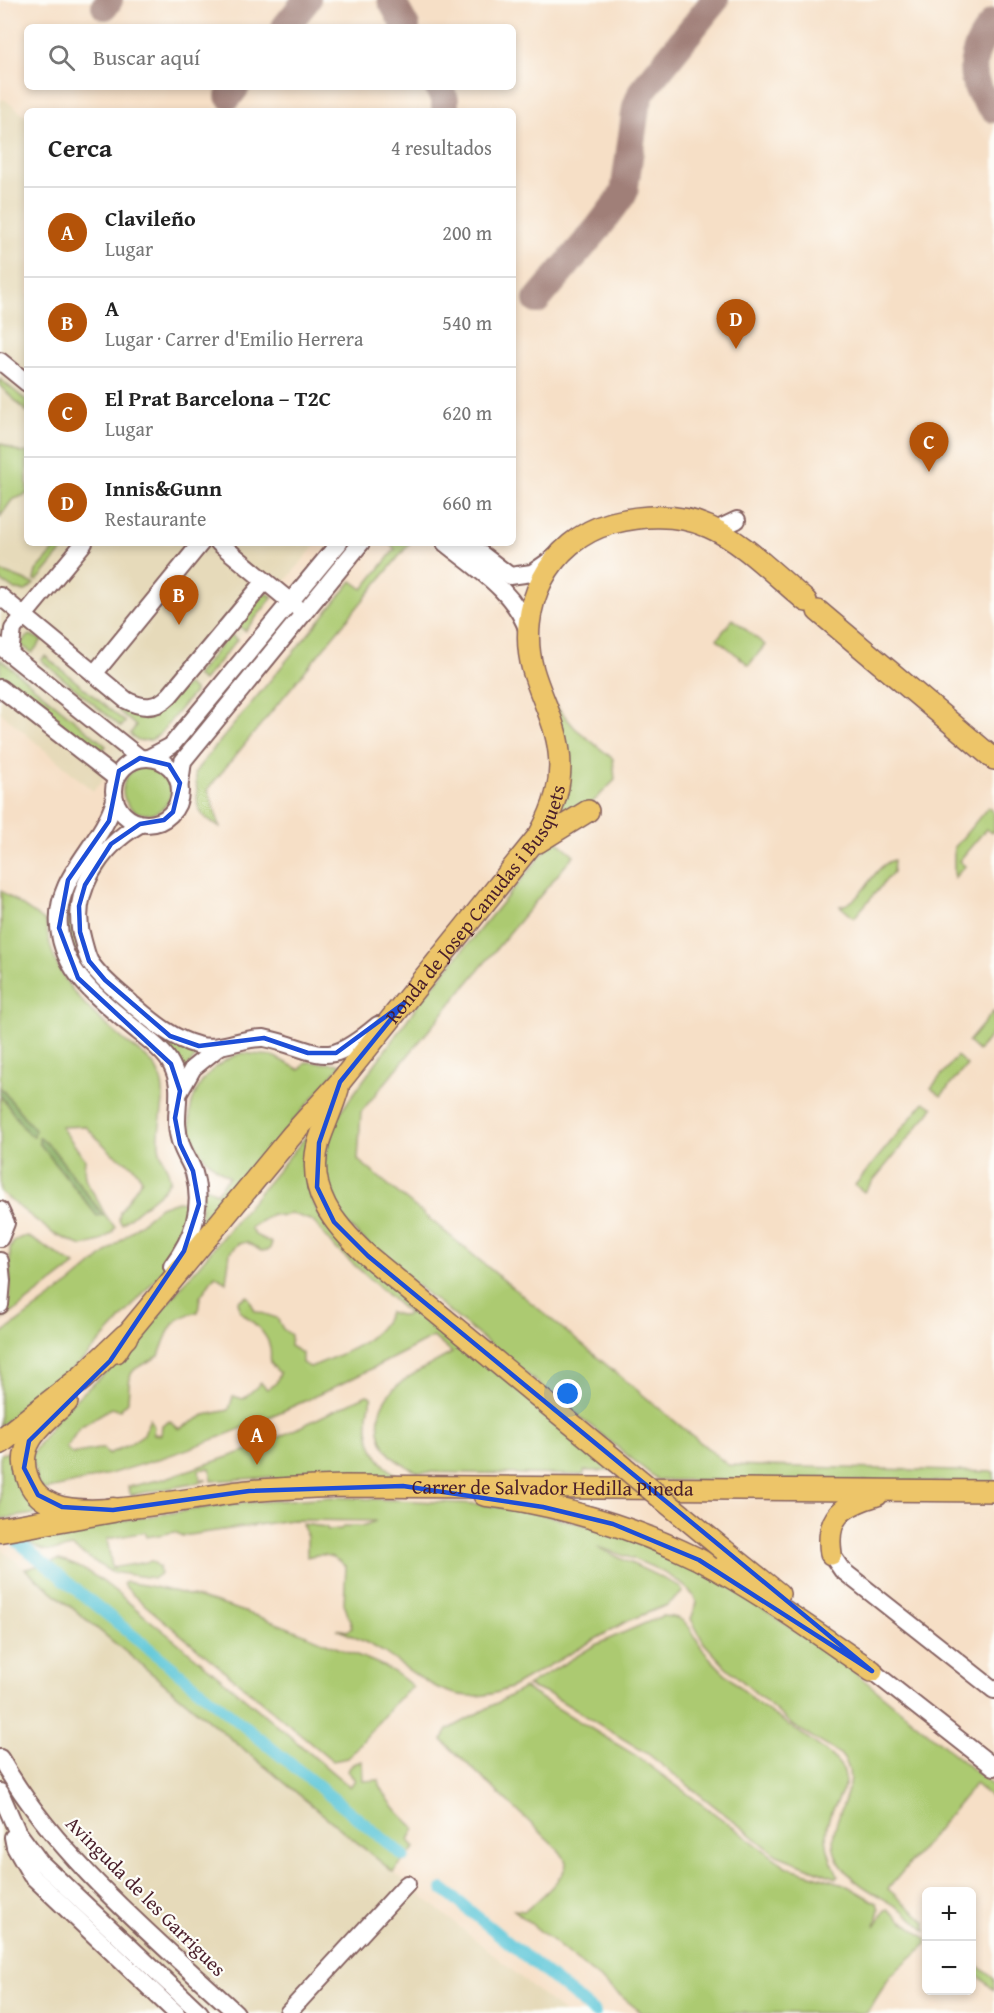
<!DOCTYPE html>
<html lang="es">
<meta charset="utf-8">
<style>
:root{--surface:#fff;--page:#f6f6f6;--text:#222;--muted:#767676;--line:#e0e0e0;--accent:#b45309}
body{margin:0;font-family:"Gentium Book Plus",serif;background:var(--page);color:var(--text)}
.controls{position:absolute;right:18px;bottom:18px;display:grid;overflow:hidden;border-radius:9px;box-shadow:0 3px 9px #0003}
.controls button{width:54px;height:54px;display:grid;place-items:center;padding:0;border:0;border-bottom:2px solid var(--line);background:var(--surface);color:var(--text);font:30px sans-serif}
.you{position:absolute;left:568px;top:1394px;width:21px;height:21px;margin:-15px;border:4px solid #fff;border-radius:50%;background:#1a73e8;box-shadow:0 0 0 9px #1a73e833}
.badge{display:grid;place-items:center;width:39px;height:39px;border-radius:50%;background:var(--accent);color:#fff;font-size:20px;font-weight:700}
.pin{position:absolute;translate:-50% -50px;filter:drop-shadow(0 2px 3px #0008)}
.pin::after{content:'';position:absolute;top:32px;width:21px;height:18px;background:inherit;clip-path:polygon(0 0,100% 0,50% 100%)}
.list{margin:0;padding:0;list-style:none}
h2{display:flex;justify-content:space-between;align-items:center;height:78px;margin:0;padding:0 24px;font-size:26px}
h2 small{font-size:20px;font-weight:400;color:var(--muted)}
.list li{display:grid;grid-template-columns:39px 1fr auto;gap:18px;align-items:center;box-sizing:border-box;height:90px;padding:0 24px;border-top:2px solid var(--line)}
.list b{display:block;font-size:22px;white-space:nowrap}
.list p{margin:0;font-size:20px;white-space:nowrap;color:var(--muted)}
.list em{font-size:20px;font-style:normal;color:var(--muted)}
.icon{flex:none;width:33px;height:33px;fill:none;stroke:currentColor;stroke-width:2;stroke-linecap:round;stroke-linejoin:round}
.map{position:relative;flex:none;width:994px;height:2013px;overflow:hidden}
.search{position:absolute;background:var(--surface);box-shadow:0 3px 9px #0003;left:24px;top:24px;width:492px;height:66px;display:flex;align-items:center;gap:15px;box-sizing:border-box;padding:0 21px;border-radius:9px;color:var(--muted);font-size:22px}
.panel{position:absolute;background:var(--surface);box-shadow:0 3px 9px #0003;left:24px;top:108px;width:492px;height:438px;border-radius:9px}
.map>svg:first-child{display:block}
.built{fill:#e6daba}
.green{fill:#acca71;stroke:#7b744e;stroke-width:1.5;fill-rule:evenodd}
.forest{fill:#89ae63;stroke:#6a6647;stroke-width:1.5}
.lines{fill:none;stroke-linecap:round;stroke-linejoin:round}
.canal{stroke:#5ec7d9;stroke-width:12}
.taxiway{stroke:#a07f78;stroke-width:28}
.minor-casing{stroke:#866261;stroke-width:20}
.major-casing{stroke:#866261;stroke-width:24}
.highway-casing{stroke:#866261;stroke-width:27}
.minor{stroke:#fff;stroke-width:16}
.major{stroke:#edc569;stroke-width:21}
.highway{stroke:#edc569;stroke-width:24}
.major-bridge-casing{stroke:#866261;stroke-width:24;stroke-linecap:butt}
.major-bridge{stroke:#edc569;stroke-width:21}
.marked{fill:none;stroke:#1d4ed8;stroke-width:4.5;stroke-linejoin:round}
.labels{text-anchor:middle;stroke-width:4.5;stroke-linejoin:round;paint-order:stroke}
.street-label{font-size:20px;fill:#4a1f2b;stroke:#fdfcf7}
</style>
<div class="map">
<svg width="994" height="2013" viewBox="0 0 994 2013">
<rect width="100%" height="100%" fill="#fdfcf7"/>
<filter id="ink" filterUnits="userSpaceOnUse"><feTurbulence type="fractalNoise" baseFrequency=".0167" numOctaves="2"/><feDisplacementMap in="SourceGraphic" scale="12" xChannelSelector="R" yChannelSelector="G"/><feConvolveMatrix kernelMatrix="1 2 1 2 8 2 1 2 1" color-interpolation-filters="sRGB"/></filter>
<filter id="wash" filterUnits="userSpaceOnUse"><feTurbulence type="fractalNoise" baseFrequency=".008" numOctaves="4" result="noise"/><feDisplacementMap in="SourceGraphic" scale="24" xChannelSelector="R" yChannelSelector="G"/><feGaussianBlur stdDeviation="1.35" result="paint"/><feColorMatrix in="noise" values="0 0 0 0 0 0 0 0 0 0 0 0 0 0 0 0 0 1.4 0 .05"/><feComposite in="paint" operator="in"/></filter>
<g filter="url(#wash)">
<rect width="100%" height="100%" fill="#f6dfc6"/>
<!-- built -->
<g class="built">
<path d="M4 99 27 117V543H317L159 735 151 740 138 741 93 791 0 712V101Z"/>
<path d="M0 1548 426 1899 564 2013H0Z"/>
</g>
<!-- green -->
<g class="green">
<path d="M0 379 27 401V412L0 386Z"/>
<path d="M0 443 21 453 27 452V494L12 500 0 517Z"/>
<path d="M61 543H69L37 581 34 580 36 571Z"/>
<path d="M388 543H410L208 789 220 827C188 810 201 803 195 773L198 768 352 581 363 589 395 549Z"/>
<path d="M0 571 34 584 26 591 15 590 0 580Z"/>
<path d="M268 594 273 597 245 631 238 625 263 595Z"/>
<path d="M733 619 765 645 749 665 717 639Z"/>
<path d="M230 634 237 640 203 681 196 676Z"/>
<path d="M30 635 42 640 32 653 20 644Z"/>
<path d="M268 638 265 652 192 741 187 737Z"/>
<path d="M45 656 125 722 121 727 41 660Z"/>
<path d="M0 659 106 746 96 758 0 678Z"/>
<path d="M188 685 195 691 159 735 151 740 138 741 130 734 136 726 119 711 122 706 142 714Z"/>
<path d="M553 702 575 728 613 759 615 780 591 804 559 820Z"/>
<circle cx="147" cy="790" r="24"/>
<path d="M988 807 994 813V831L992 833 986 829 959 861 965 866 954 878V848Z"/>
<path d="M102 839 107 843 75 933 154 1029 149 1034C106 994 49 958 70 890 76 873 92 854 102 839Z"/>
<path d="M555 839 574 855 361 1112 358 1160 728 1465 994 1472V1482L658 1480 388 1262 346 1223 320 1178 334 1121 422 999Z"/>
<path d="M894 860 893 872 854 918 840 906C865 902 871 866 894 860Z"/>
<path d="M1 891 46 922C51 977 85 1008 125 1041 136 1050 152 1059 158 1072 170 1097 157 1120 159 1145 160 1158 169 1167 170 1180L163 1190 122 1224 119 1220 120 1212 142 1179 133 1166 113 1154 85 1126 61 1127 85 1159C82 1184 89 1183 99 1203 104 1213 107 1219 115 1227L112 1233 100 1241 82 1246 54 1234 0 1192Z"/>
<path d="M994 1011V1031L978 1051 968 1042Z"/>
<path d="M160 1034 201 1051 181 1074 156 1039Z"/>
<path d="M242 1053 273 1056 300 1070 306 1062 342 1064 199 1232 203 1185 216 1193 229 1177C216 1168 203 1159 196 1144 178 1105 204 1065 242 1053Z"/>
<path d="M957 1056 967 1065 941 1096 931 1088Z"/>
<path d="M924 1102 933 1108 864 1192 855 1185Z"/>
<path d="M313 1128C309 1173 301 1194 331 1232L621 1471H584V1475L418 1472C400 1464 385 1456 380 1435 369 1389 419 1372 452 1353L433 1337C309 1403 183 1461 44 1490L38 1484 31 1455 62 1411 111 1368 147 1328ZM290 1213 313 1221 333 1246 409 1314 403 1316 389 1312C378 1343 337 1356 310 1367L302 1363V1353L290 1346 291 1335 283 1329 277 1318 255 1311 248 1296 238 1301 240 1311C250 1320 265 1331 269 1344 274 1358 264 1360 280 1373L276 1383 267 1389 261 1383 243 1399 233 1396 229 1410 205 1415 179 1429 170 1421 162 1425 161 1435 153 1434 154 1427 150 1418 144 1434 128 1445 108 1454 103 1448 72 1454 66 1448 80 1427 111 1408 120 1410 128 1402C130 1364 128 1374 159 1356 168 1331 170 1317 198 1312L200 1297 215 1275 226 1282 230 1252 238 1244 247 1242 261 1251 269 1250 272 1243 255 1235 250 1228 272 1214 283 1216Z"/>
<path d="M177 1201 186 1202 187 1216 191 1218 170 1262 115 1326 82 1361 0 1426V1335L72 1282 160 1207Z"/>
<path d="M27 1236 75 1265 3 1320 10 1297V1249C13 1240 18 1238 27 1236Z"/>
<path d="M367 1395 372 1397C362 1427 369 1456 395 1474V1478L278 1482 272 1477 212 1481 210 1468 199 1470 200 1480H207L198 1483 131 1495 128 1487 163 1479 260 1446Z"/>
<path d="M10 1452 16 1456 49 1512 0 1519V1454Z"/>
<path d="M331 1497 479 1504 527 1511 619 1533 718 1578 847 1666 994 1787V1799L975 1784 888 1889 926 1922V1931C918 1924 911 1916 902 1910 880 1895 854 1886 839 1862 816 1824 871 1787 840 1754L792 1725 724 1665 704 1643 691 1619 697 1603C687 1575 624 1555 597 1547L679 1586 683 1592 667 1605 627 1621 510 1688C454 1711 426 1681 383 1652 369 1643 352 1636 337 1629L347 1631 352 1628 344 1603 346 1567C334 1555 323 1552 307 1557V1536L302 1524 326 1527 328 1530 341 1529 343 1526H362L376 1521 291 1520 182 1536 175 1532 147 1537 145 1532 107 1539 112 1568 152 1561 159 1567 160 1574 154 1578 111 1572 72 1547C47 1553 41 1553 21 1536L229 1504Z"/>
<path d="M59 1560C93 1568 120 1596 146 1617 215 1672 282 1730 350 1787L355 1780 347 1771 353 1764 362 1761 363 1781 378 1780C386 1800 399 1814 415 1828L409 1840 415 1848 393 1872 25 1569Z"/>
<path d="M126 1582C197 1593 263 1616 328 1644 358 1657 389 1663 413 1687L397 1700 348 1758 333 1761 133 1595 123 1584Z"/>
<path d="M662 1616C669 1617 677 1616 683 1621 693 1628 697 1642 704 1651 719 1670 739 1685 756 1702 775 1718 839 1754 844 1772 849 1790 834 1803 829 1818 822 1839 829 1857 838 1875L836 1878 777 1855 648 1754 553 1696 527 1686 595 1645Z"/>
<path d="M524 1688 635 1755 787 1867 844 1884 877 1903 879 1909 875 1926 885 1910H888L926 1938V1944L891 1975 867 2013H642L514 1910 525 1911C536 1902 566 1878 566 1863 565 1857 560 1852 556 1847L442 1740 448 1730 455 1726Z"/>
<path d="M972 1960 994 1979V1990L972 1970Z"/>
</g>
<!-- forest -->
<g class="forest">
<path d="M0 1087 35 1130 34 1136 28 1134 0 1095Z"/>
<path d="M39 1137 52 1148 103 1215 97 1216 39 1143Z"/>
</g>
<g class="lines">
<!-- canal -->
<g class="canal">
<path d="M18 1542 404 1856"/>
<path d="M443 1889 595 2013"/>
</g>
<!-- taxiway -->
<g class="taxiway">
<path d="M391 0 406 27"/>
<path d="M105 6 109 0"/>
<path d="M994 22C970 51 963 81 994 109"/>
<path d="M285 27 307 0"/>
<path d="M438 87 445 100V111"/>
<path d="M229 96 236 87"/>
<path d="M537 300 598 228 624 193 636 107 642 91 715 0"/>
</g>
</g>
</g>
<g filter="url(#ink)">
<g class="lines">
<defs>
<g id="minor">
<path d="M0 361 27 383"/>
<path d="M716 530 737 520"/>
<path d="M219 543 299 609"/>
<path d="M445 543C476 568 516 592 528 632"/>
<path d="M467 543 510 576 532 573 555 557"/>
<path d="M0 596 126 700C143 709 157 709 170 695L265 581"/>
<path d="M0 646 140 758"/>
<path d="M10 654 13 629 84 543"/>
<path d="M94 674 201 543"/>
<path d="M0 688 116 778"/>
<path d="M150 757 171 746 339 543"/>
<circle cx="147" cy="791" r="33"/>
<path d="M180 783 183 761 361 543"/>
<path d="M115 800C102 846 54 876 59 927 63 975 105 1004 139 1032 150 1041 165 1052 171 1064 187 1093 170 1114 181 1144 184 1154 191 1163 194 1173 204 1208 193 1238 172 1266"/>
<path d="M140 824C100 847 68 894 83 941 85 948 87 957 90 962 101 979 118 991 132 1004 152 1021 171 1038 197 1045 220 1052 241 1037 264 1038 324 1051 322 1072 378 1025"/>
<path d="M180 1091 193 1068 219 1047"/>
<path d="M0 1210 6 1223 0 1238"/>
<path d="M0 1261 2 1281 0 1305"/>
<path d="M831 1554 842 1570 994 1690"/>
<path d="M872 1671 994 1767"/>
<path d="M0 1758C56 1857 153 1936 236 2013"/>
<path d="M0 1792 17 1831 40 1862 200 2013"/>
<path d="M13 1837 15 1847 31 1875 176 2013"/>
<path d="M288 2013 407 1884"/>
</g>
<g id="major">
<path d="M818 611 994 759"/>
<path d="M538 842 588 811"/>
<path d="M338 1089C333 1107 325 1123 319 1141 305 1190 334 1225 368 1256L602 1449"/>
<path id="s1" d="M116 1352 125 1337 293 1134 340 1082 540 834C554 808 563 782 559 752 556 723 541 698 533 670 516 609 548 540 612 523 707 499 742 547 806 601"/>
<path id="s2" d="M67 1402C45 1422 15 1443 27 1476 31 1490 41 1500 54 1505 95 1521 202 1495 249 1491 281 1488 313 1487 345 1486L994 1491"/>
<path d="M484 1495C555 1504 634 1527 698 1559 759 1591 815 1632 872 1671"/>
<path d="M724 1550 779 1594"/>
<path d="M831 1554C825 1515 844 1505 877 1495"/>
</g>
<g id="highway">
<path d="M0 1442 82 1378 125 1337"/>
<path d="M0 1530 113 1510"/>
</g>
</defs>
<!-- minor casing -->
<use href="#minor" class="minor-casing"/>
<!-- major casing -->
<use href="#major" class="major-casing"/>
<!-- highway casing -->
<use href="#highway" class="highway-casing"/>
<!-- minor -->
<use href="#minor" class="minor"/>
<!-- major -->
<use href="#major" class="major"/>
<!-- highway -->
<use href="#highway" class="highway"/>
<defs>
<path id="major-bridge" d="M602 1449 724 1550"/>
</defs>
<!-- major-bridge casing -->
<use href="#major-bridge" class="major-bridge-casing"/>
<!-- major-bridge -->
<use href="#major-bridge" class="major-bridge"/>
</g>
</g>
<!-- marked area -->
<path class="marked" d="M140 758 169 765 180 783 173 812 164 820 140 824 111 844 85 885 79 906 80 932 89 961 105 980 170 1036 199 1046 264 1038 308 1053H336L404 1003 340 1082 319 1143 317 1187 334 1222 368 1256 872 1671 699 1560 613 1524 543 1507 403 1486 249 1491 113 1510 62 1507 38 1495 24 1468 29 1441 110 1361 184 1251 199 1204 193 1171 180 1144 175 1118 180 1091 171 1064 78 978 59 928 68 880 109 821 119 771Z"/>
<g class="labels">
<!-- street labels -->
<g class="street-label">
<text dy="7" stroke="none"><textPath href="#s1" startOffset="576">Ronda de Josep Canudas i Busquets</textPath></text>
<text dy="7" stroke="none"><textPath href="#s2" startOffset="632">Carrer de Salvador Hedilla Pineda</textPath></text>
<text transform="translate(146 1896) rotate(45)" y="7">Avinguda de les Garrigues</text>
</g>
</g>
</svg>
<div class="controls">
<button>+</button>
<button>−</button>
</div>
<div class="you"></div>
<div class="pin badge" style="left:257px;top:1465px">A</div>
<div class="pin badge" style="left:179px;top:625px">B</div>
<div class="pin badge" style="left:929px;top:472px">C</div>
<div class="pin badge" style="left:736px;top:349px">D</div>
<div class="search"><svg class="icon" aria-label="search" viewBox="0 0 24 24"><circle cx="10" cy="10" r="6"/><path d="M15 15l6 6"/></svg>Buscar aquí</div>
<section class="panel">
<h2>Cerca<small>4 resultados</small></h2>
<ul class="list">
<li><span class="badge">A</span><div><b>Clavileño</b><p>Lugar</p></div><em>200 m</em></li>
<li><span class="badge">B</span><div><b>A</b><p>Lugar · Carrer d'Emilio Herrera</p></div><em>540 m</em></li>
<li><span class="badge">C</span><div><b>El Prat Barcelona – T2C</b><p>Lugar</p></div><em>620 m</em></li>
<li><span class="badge">D</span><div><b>Innis&amp;Gunn</b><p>Restaurante</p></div><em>660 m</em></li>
</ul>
</section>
</div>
